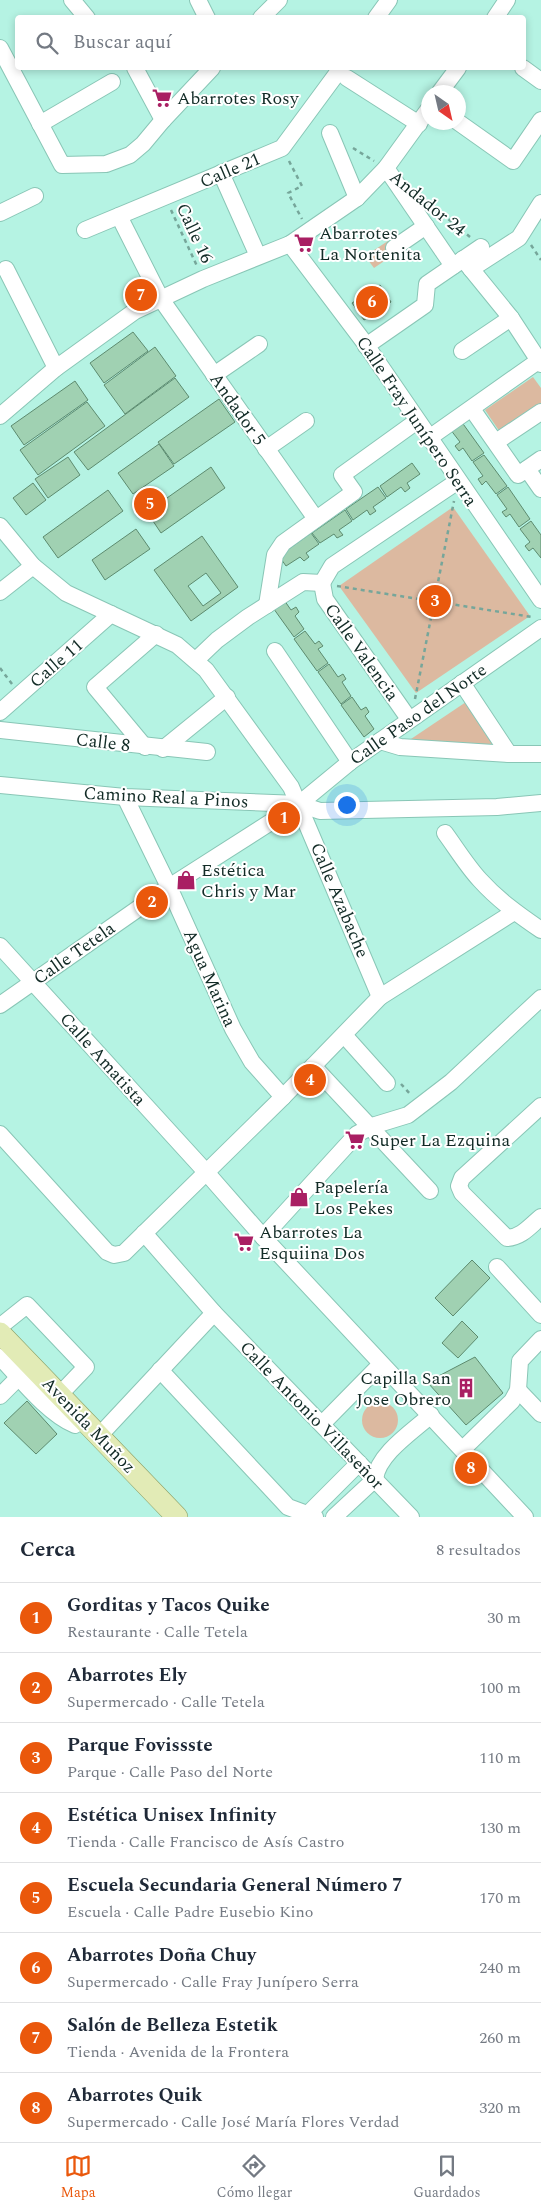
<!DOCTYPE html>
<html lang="es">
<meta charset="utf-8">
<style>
:root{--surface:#fff;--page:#f6f6f7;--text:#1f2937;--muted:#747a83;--line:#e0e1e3;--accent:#ea580c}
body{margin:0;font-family:Spectral,serif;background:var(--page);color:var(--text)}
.compass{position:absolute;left:421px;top:85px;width:45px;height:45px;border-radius:50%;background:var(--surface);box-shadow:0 2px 8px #0003;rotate:146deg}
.you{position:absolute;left:346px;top:804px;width:18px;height:18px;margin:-12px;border:4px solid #fff;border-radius:50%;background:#1a73e8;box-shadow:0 0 0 8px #1a73e833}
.badge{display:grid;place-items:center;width:32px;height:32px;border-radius:50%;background:var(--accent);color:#fff;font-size:16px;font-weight:700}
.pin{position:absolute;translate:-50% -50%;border:2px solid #fff;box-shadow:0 1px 5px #0006}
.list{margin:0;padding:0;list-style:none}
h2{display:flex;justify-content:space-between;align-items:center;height:65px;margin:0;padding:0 20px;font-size:21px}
h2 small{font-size:16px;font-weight:400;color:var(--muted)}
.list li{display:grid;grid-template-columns:32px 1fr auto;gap:15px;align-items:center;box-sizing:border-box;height:70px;padding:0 20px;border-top:1px solid var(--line)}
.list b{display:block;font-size:19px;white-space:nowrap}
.list p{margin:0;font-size:16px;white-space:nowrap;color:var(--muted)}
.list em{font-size:16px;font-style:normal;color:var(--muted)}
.icon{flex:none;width:28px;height:28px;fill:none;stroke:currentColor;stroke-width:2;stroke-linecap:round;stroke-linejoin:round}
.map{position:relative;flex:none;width:541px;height:1517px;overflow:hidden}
.search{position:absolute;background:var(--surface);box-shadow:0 2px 8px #0003;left:15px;right:15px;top:15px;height:55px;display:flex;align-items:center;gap:12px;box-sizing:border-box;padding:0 18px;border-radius:5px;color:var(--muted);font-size:19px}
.sheet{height:625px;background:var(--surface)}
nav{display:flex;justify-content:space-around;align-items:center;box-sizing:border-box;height:70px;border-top:1px solid var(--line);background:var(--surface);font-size:14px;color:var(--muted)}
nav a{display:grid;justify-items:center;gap:2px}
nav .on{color:var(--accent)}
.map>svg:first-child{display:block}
.green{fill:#dcb9a0}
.building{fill:#a0d1b2;stroke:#5d8b6f;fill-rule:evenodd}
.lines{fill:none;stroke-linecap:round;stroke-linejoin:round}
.minor-casing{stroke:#89c6b6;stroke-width:18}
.major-casing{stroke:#8c9f64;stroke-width:22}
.path{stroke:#76a69a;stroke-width:2.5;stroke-dasharray:4 4;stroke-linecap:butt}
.minor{stroke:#fff;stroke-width:16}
.major{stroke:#e2ebb6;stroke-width:21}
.labels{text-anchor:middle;stroke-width:4;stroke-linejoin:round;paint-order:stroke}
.poi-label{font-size:18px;fill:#122b26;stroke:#fff;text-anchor:start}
.street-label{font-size:18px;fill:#122b26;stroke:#fff}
</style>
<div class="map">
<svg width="541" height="1517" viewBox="0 0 541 1517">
<rect width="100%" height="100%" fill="#b5f3e3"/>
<!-- green -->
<g class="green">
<path d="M388 241 396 253 374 268 365 256Z"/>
<path d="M533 377 541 388V404L500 432 485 410Z"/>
<path d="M453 507 530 616 416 693 339 586Z"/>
<path d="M469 700 501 749 405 743Z"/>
<circle cx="380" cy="1420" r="18"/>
</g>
<!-- building -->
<g class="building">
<path d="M380 285 391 302 364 320 352 303Z"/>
<path d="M133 332 148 351 104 383 90 363Z"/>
<path d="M155 347 176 376 125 414 104 385Z"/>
<path d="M175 378 189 397 88 470 74 452Z"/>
<path d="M75 381 88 400 24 445 11 426Z"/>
<path d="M219 399 235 422 174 464 158 442Z"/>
<path d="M87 402 105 426 38 475 20 450Z"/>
<path d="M461 421 484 453 472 461 463 448 459 451 455 446 460 442 450 429Z"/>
<path d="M159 444 174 466 133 494 118 473Z"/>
<path d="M484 455 507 486 496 494 486 481 482 485 478 479 483 476 473 462Z"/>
<path d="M68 457 80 475 48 498 35 479Z"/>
<path d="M412 463 420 474 407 483 410 488 405 492 401 487 387 497 380 486Z"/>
<path d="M211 467 225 488 161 533 147 512Z"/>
<path d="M33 483 46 500 26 515 13 498Z"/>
<path d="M378 487 386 498 373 507 376 511 370 515 367 510 353 520 346 509Z"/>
<path d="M508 487 530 519 519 527 510 514 506 517 502 512 507 509 497 495Z"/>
<path d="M108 490 123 511 58 558 43 537Z"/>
<path d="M345 510 352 521 339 530 343 535 337 538 334 534 320 543 312 533Z"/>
<path d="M531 521 541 535V558L533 548 529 551 525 546 530 542 520 529Z"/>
<path d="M136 529 150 549 105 580 92 560Z"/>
<path d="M311 533 319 544 306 553 309 557 304 561 300 557 286 566 279 556Z"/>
<path d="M202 536 238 587 191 621 154 570ZM206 573 221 593 203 606 188 586Z"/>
<path d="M282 597 291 610 296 607 299 612 295 616 304 629 294 637 271 605Z"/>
<path d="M305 631 315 644 319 641 323 646 318 649 328 663 317 671 294 639Z"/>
<path d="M329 664 338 677 343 674 346 679 342 682 351 696 341 704 318 672Z"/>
<path d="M352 697 361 710 366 707 369 712 365 716 374 729 364 737 341 705Z"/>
<path d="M472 1260 490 1278 453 1316 435 1298Z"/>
<path d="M462 1321 478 1337 458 1358 442 1343Z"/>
<path d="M475 1357 503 1393 466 1425 428 1383 431 1380Z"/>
<path d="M27 1401 57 1434 36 1454 4 1423Z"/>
</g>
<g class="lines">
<defs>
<g id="minor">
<path d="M72 0 87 18"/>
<path d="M198 0 207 18"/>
<path d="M261 18 279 0"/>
<path d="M376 18 389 0"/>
<path d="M495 18 507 0"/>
<path d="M0 48 62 165 106 164 130 155 143 144 163 120 212 68"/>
<path d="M135 68 163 120"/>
<path d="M523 68 541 81"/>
<path d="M347 78 419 124"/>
<path d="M440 92 458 68"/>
<path d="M458 122 513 161 541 120"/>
<path d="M40 124 112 82"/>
<path d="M330 133 357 198"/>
<path d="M386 168 453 266"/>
<path d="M221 173 258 256"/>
<path d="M0 213 35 196"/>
<path d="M119 216 161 299 316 519"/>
<path d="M85 230 282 148 341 68"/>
<path d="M290 244 364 342 541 600"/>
<path d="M394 248 426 226"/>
<path d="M463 259 511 318 541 364"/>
<path d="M6 269 56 368"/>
<path d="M471 269 519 238 541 203"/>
<path d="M366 346 425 305 427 284 481 247"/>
<path d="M462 351 511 318"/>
<path d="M214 375 259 344"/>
<path d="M472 409 518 475 541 459"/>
<path d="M0 416 56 368 135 311 203 279 290 244 357 198 386 168 428 110"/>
<path d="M429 438 541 359"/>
<path d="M496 442 541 412"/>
<path d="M266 449 306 421"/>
<path d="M527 469 541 489"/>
<path d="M0 526 33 566 66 593 177 645 206 670 291 787 380 997"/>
<path d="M322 583 332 566 458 481"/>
<path d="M322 583 325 599 409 719"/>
<path d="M0 592 33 566"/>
<path d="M267 605 275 555 283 543 354 492 342 475 417 421"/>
<path d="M275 651 350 762"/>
<path d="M196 660 217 640 248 617 303 582 322 583"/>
<path d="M462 683 509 754"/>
<path d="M0 712 111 614"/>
<path d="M0 730 207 752"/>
<path d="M380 741 400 747 509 754H541"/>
<path d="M145 747 95 687 156 634"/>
<path d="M163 749 227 697"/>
<path d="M0 785 125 797 299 804 320 811 497 807 541 803"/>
<path d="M125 797 169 887 233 1029 252 1062 283 1097"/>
<path d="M445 833C456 848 467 866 480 880 498 900 519 915 541 930"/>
<path d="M0 946 206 1172 263 1237 525 1517"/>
<path d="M0 1005 169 887 299 804 350 762 541 628"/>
<path d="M344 1035 387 1083"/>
<path d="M313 1066 430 1191"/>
<path d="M541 1106 462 1178 459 1186 462 1193 507 1238C522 1237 530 1226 541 1217"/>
<path d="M0 1134 107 1252 114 1255 124 1253 283 1097 380 997 514 912"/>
<path d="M144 1233 214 1313 411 1517"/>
<path d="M263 1237 357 1134 372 1126 408 1115 451 1082 541 998"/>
<path d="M497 1267 541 1315"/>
<path d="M2 1325 27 1305 86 1367 65 1389"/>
<path d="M0 1357C21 1379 47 1413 75 1425"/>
<path d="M160 1370 288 1507 315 1517"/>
<path d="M518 1390 541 1414"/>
<path d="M0 1396 19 1377"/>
<path d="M322 1424 381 1364"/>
<path d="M99 1436 214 1313"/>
<path d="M463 1449 512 1401 518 1390 520 1361 541 1339"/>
<path d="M375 1479C378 1454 412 1432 431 1415"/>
<path d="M309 1513 359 1463"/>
<path d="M334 1517 375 1479"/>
</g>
<path id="major" d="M0 1333 177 1517"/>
</defs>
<!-- minor casing -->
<use href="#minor" class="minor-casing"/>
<!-- major casing -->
<use href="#major" class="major-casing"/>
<!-- path -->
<g class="path">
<path d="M353 148 374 161"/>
<path d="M289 161 302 186 288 193 302 219"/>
<path d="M430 204 470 237"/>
<path d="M171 210 197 266"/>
<path d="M531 245 541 260"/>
<path d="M337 586 532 617"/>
<path d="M0 668 12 684"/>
<path d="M415 699 454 501"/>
<path d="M401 1084 411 1095"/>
</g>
<!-- minor -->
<use href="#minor" class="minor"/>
<!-- major -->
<use href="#major" class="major"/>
</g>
<!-- icons -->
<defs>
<symbol id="supermarket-bare" viewBox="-9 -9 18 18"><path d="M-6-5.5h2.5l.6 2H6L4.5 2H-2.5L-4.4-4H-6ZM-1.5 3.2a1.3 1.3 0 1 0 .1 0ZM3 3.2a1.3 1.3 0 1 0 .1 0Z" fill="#a91f63" stroke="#fff" stroke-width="2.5" paint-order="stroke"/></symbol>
<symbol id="shop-bare" viewBox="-9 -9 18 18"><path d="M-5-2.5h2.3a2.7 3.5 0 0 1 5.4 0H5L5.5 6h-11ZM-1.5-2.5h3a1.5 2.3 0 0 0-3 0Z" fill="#a91f63" stroke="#fff" stroke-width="2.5" paint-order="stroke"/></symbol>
<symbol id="building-bare" viewBox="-9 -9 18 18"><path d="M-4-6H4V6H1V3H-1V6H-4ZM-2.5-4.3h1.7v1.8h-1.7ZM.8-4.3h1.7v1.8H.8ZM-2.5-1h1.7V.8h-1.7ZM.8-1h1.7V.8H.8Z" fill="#a91f63" stroke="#fff" stroke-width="2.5" paint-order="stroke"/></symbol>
</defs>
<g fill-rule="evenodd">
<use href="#supermarket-bare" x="148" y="84" width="28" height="28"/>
<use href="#supermarket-bare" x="290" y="229" width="28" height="28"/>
<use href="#shop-bare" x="172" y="866" width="28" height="28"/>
<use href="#supermarket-bare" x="341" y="1126" width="28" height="28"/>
<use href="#shop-bare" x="285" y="1183" width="28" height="28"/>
<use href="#supermarket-bare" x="230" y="1228" width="28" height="28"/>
<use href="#building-bare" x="452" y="1374" width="28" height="28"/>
</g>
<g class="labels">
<!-- poi labels -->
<g class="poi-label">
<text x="177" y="104">Abarrotes Rosy</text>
<text x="319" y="239">Abarrotes<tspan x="319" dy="21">La Nortenita</tspan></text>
<text x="201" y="876">Estética<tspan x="201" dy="21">Chris y Mar</tspan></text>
<text x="370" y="1146">Super La Ezquina</text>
<text x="314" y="1193">Papelería<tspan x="314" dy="21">Los Pekes</tspan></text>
<text x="259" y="1238">Abarrotes La<tspan x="259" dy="21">Esquiina Dos</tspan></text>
<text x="451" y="1384" text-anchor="end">Capilla San<tspan x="451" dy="21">Jose Obrero</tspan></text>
</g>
<!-- street labels -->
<g class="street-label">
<text transform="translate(230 170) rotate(-23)" y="6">Calle 21</text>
<text transform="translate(428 203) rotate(39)" y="6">Andador 24</text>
<text transform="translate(195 233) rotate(65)" y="6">Calle 16</text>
<text transform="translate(238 409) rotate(55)" y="6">Andador 5</text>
<text transform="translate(417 421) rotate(56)" y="6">Calle Fray Junípero Serra</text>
<text transform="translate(362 652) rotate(55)" y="6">Calle Valencia</text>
<text transform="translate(56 663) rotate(-41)" y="6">Calle 11</text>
<text transform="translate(418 714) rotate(-35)" y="6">Calle Paso del Norte</text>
<text transform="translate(103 742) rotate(7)" y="6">Calle 8</text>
<text transform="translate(166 797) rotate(3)" y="6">Camino Real a Pinos</text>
<text transform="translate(340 900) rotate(67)" y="6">Calle Azabache</text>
<text transform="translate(74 953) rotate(-35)" y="6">Calle Tetela</text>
<text transform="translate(210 978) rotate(66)" y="6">Agua Marina</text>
<text transform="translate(103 1059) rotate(48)" y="6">Calle Amatista</text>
<text transform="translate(312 1415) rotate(46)" y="6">Calle Antonio Villaseñor</text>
<text transform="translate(89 1425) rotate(46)" y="6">Avenida Muñoz</text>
</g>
</g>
</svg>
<svg class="compass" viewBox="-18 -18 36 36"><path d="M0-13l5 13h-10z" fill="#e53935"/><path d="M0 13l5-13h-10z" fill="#747a83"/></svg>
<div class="you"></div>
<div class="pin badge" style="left:284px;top:818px">1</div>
<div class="pin badge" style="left:152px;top:902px">2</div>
<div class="pin badge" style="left:435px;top:601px">3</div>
<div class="pin badge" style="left:310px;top:1080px">4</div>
<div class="pin badge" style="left:150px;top:504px">5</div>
<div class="pin badge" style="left:372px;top:302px">6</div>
<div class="pin badge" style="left:141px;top:295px">7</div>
<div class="pin badge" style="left:471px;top:1468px">8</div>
<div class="search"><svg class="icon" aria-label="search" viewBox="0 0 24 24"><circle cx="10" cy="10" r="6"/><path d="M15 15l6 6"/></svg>Buscar aquí</div>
</div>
<section class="sheet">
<h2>Cerca<small>8 resultados</small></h2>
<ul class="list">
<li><span class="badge">1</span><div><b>Gorditas y Tacos Quike</b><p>Restaurante · Calle Tetela</p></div><em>30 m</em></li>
<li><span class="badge">2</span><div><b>Abarrotes Ely</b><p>Supermercado · Calle Tetela</p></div><em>100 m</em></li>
<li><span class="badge">3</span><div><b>Parque Fovissste</b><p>Parque · Calle Paso del Norte</p></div><em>110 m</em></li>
<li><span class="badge">4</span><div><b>Estética Unisex Infinity</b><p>Tienda · Calle Francisco de Asís Castro</p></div><em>130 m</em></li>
<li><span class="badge">5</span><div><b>Escuela Secundaria General Número 7</b><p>Escuela · Calle Padre Eusebio Kino</p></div><em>170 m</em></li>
<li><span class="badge">6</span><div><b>Abarrotes Doña Chuy</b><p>Supermercado · Calle Fray Junípero Serra</p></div><em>240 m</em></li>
<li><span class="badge">7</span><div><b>Salón de Belleza Estetik</b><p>Tienda · Avenida de la Frontera</p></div><em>260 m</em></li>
<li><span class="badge">8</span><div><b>Abarrotes Quik</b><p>Supermercado · Calle José María Flores Verdad</p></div><em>320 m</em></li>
</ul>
</section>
<nav>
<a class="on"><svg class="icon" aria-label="map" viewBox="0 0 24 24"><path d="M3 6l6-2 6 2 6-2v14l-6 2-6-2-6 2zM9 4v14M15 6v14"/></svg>Mapa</a>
<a><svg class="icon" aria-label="directions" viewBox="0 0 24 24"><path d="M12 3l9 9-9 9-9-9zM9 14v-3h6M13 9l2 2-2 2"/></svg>Cómo llegar</a>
<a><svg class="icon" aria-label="saved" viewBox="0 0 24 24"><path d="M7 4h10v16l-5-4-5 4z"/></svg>Guardados</a>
</nav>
